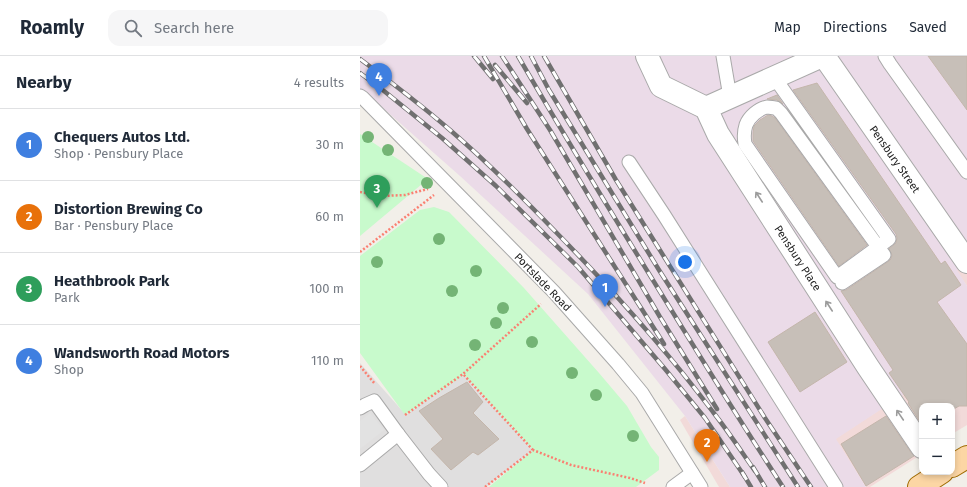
<!DOCTYPE html>
<meta charset="utf-8">
<style>
:root{--surface:#fff;--page:#f6f6f7;--text:#1f2937;--muted:#747a83;--line:#e0e1e3;--accent:#0b8043}
body{margin:0;font-family:"Fira Sans",sans-serif;background:var(--page);color:var(--text)}
.controls{position:absolute;right:12px;bottom:12px;display:grid;overflow:hidden;border-radius:8px;box-shadow:0 2px 6px #0003}
.controls button{width:36px;height:36px;display:grid;place-items:center;padding:0;border:0;border-bottom:1px solid var(--line);background:var(--surface);color:var(--text);font:20px sans-serif}
.you{position:absolute;left:325px;top:206px;width:14px;height:14px;margin:-10px;border:3px solid #fff;border-radius:50%;background:#1a73e8;box-shadow:0 0 0 6px #1a73e833}
.badge{display:grid;place-items:center;width:26px;height:26px;border-radius:50%;background:var(--accent);color:#fff;font-size:13px;font-weight:700}
.pin{position:absolute;translate:-50% -33px;filter:drop-shadow(0 1px 2px #0008)}
.pin::after{content:'';position:absolute;top:21px;width:14px;height:12px;background:inherit;clip-path:polygon(0 0,100% 0,50% 100%)}
.list{margin:0;padding:0;list-style:none}
h2{display:flex;justify-content:space-between;align-items:center;height:52px;margin:0;padding:0 16px;font-size:17px}
h2 small{font-size:13px;font-weight:400;color:var(--muted)}
.list li{display:grid;grid-template-columns:26px 1fr auto;gap:12px;align-items:center;box-sizing:border-box;height:72px;padding:0 16px;border-top:1px solid var(--line)}
.list b{display:block;font-size:15px;white-space:nowrap}
.list p{margin:0;font-size:13px;white-space:nowrap;color:var(--muted)}
.list em{font-size:13px;font-style:normal;color:var(--muted)}
.icon{flex:none;width:22px;height:22px;fill:none;stroke:currentColor;stroke-width:2;stroke-linecap:round;stroke-linejoin:round}
.map{position:relative;flex:none;width:607px;height:431px;overflow:hidden}
header{display:flex;align-items:center;gap:24px;box-sizing:border-box;height:56px;padding:0 20px;background:var(--surface);border-bottom:1px solid var(--line)}
header strong{font-size:19px}
nav{display:flex;gap:22px;margin-inline-start:auto;font-size:14px}
.search{width:280px;height:36px;background:var(--page);display:flex;align-items:center;gap:10px;box-sizing:border-box;padding:0 14px;border-radius:12px;color:var(--muted);font-size:15px}
main{display:flex}
aside{flex:1;background:var(--surface)}
.map>svg:first-child{display:block}
.residential{fill:#e0dfdf}
.commercial{fill:#f2dad9}
.industrial{fill:#ebdbe8}
.park{fill:#c8facc}
.parking{fill:#e2e2e2}
.building{fill:#c7bfb8;stroke:#c4b6ab}
.lines{fill:none;stroke-linecap:round;stroke-linejoin:round}
.service-casing{stroke:#a9a9a9;stroke-width:15}
.minor-casing{stroke:#a9a9a9;stroke-width:24}
.primary-casing{stroke:#a06b00;stroke-width:24}
.path{stroke:#fa8072;stroke-width:2.5;stroke-dasharray:2 2;stroke-linecap:butt}
.service{stroke:#fff;stroke-width:13}
.minor{stroke:#fff;stroke-width:22}
.primary{stroke:#fcd6a4;stroke-width:22}
.rail-casing{stroke:#707070;stroke-width:4.5}
.rail{stroke:#fff;stroke-width:3;stroke-dasharray:9;stroke-linecap:butt}
.tree{fill:#74b475}
.oneway{stroke:#9c9c9c}
.labels{text-anchor:middle;stroke-width:3.5;stroke-linejoin:round;paint-order:stroke}
.street-label{font-size:11px;fill:#222;stroke:#fff}
</style>
<header>
<strong>Roamly</strong>
<div class="search"><svg class="icon" aria-label="search" viewBox="0 0 24 24"><circle cx="10" cy="10" r="6"/><path d="M15 15l6 6"/></svg>Search here</div>
<nav><a>Map</a><a>Directions</a><a>Saved</a></nav>
</header>
<main>
<aside>
<h2>Nearby<small>4 results</small></h2>
<ul class="list">
<li><span class="badge" style="background:#3f7fe0">1</span><div><b>Chequers Autos Ltd.</b><p>Shop · Pensbury Place</p></div><em>30 m</em></li>
<li><span class="badge" style="background:#e8710a">2</span><div><b>Distortion Brewing Co</b><p>Bar · Pensbury Place</p></div><em>60 m</em></li>
<li><span class="badge" style="background:#2e9e5b">3</span><div><b>Heathbrook Park</b><p>Park</p></div><em>100 m</em></li>
<li><span class="badge" style="background:#3f7fe0">4</span><div><b>Wandsworth Road Motors</b><p>Shop</p></div><em>110 m</em></li>
</ul>
</aside>
<div class="map">
<svg width="607" height="431" viewBox="0 0 607 431">
<rect width="100%" height="100%" fill="#f2efe9"/>
<!-- residential -->
<path class="residential" d="M0 307 46 359 103 318 173 394 126 431H0Z"/>
<!-- commercial -->
<g class="commercial">
<path d="M607 207V230L596 214Z"/>
<path d="M607 297V369L592 378V350H562V398L510 431H506L475 383Z"/>
<path d="M325 360 370 431H359L320 364Z"/>
</g>
<!-- industrial -->
<path class="industrial" d="M0 0H607V207L597 214 607 230V297L476 383 506 431H370L325 360 228 238 100 120 15 45 0 35Z"/>
<!-- park -->
<g class="park">
<path d="M0 78 68 123 0 180Z"/>
<path d="M74 151 89 156 164 232 239 317 267 350 291 391 299 401V414L276 431H129L173 394 104 319 45 359 0 297V200L60 154Z"/>
</g>
<!-- parking -->
<path class="parking" d="M10 357 24 374 0 393V365Z"/>
<!-- building -->
<g class="building">
<path d="M568 0H607V54Z"/>
<path d="M457 27 581 208 585 205 601 229 577 246 607 288V350H599L592 354V350H562V369L548 347 549 346 529 317 533 314 481 235 486 234 529 205 531 203 532 199 529 193 536 187 537 182 536 178 433 34Z"/>
<path d="M417 39 423 48 417 44 407 43Z"/>
<path d="M408 59 412 60 415 62 507 189 479 210 393 85V77L394 70 400 64Z"/>
<path d="M455 256 487 306 440 336 408 286Z"/>
<path d="M107 326 123 346 113 357 139 383 118 399 113 396 91 414 71 393 83 383 59 355 79 342Z"/>
<path d="M526 360 552 398 554 400 506 430 481 388Z"/>
</g>
<g class="lines">
<defs>
<g id="service">
<path d="M363 0 370 41"/>
<path d="M525 0 530 8 607 116"/>
<path d="M414 21 529 183 477 221 385 88C384 82 384 75 386 69 389 61 398 53 407 51 410 51 413 52 416 52L421 57 524 199 482 227"/>
<path d="M0 40 3 42 194 236 258 308 282 337 341 431"/>
<path d="M269 106 304 159 476 431"/>
<path d="M0 352 5 349 14 345 38 378"/>
<path d="M0 409 38 378 69 418 81 431"/>
<path d="M313 431 332 417"/>
</g>
<g id="minor">
<path d="M287 0 301 30 346 52 358 78 508 311 562 391"/>
<path d="M464 0 607 206"/>
<path d="M346 52 462 0"/>
</g>
<g id="primary">
<path d="M592 410 607 401"/>
<path d="M559 431 582 416"/>
</g>
</defs>
<!-- service casing -->
<use href="#service" class="service-casing"/>
<!-- minor casing -->
<use href="#minor" class="minor-casing"/>
<!-- primary casing -->
<use href="#primary" class="primary-casing"/>
<!-- path -->
<g class="path">
<path d="M0 136 22 140 45 139 68 133"/>
<path d="M0 196 74 139"/>
<path d="M0 310 15 328"/>
<path d="M45 359 103 318"/>
<path d="M173 394 103 318 181 248"/>
<path d="M125 431 173 394 211 409 270 422 285 427"/>
</g>
<!-- service -->
<use href="#service" class="service"/>
<!-- minor -->
<use href="#minor" class="minor"/>
<!-- primary -->
<use href="#primary" class="primary"/>
<defs>
<g id="rail">
<path d="M114 0 133 23"/>
<path d="M124 0 167 73 304 288"/>
<path d="M142 0 190 74 300 261 357 353"/>
<path d="M158 0C201 74 246 148 291 221 334 291 378 362 423 431"/>
<path d="M171 0 189 34 299 214 438 431"/>
<path d="M184 0 256 124 405 362 451 431"/>
<path d="M0 3C31 26 61 49 90 74 125 104 158 137 190 170 247 228 304 291 353 356 368 375 381 395 395 415"/>
<path d="M135 9 167 47"/>
<path d="M0 17 24 35 82 82 136 130 218 211 305 313 345 362 385 421"/>
<path d="M393 411 405 431"/>
<path d="M382 416 391 431"/>
</g>
</defs>
<!-- rail casing -->
<use href="#rail" class="rail-casing"/>
<!-- rail -->
<use href="#rail" class="rail"/>
</g>
<!-- trees -->
<g class="tree">
<circle cx="8" cy="81" r="6"/>
<circle cx="28" cy="94" r="6"/>
<circle cx="67" cy="127" r="6"/>
<circle cx="11" cy="131" r="6"/>
<circle cx="79" cy="183" r="6"/>
<circle cx="17" cy="206" r="6"/>
<circle cx="116" cy="215" r="6"/>
<circle cx="92" cy="235" r="6"/>
<circle cx="143" cy="252" r="6"/>
<circle cx="136" cy="267" r="6"/>
<circle cx="172" cy="286" r="6"/>
<circle cx="115" cy="289" r="6"/>
<circle cx="212" cy="317" r="6"/>
<circle cx="236" cy="339" r="6"/>
<circle cx="273" cy="380" r="6"/>
</g>
<!-- one-way arrows -->
<defs><path id="oneway-shaft" d="M-6 0H5M1.5-3L5.5 0L1.5 3" fill="none" stroke-width="1.6" stroke-linecap="round" stroke-linejoin="round"/></defs>
<g class="oneway">
<use href="#oneway-shaft" transform="translate(399 141) rotate(-123)"/>
<use href="#oneway-shaft" transform="translate(469 250) rotate(-123)"/>
<use href="#oneway-shaft" transform="translate(540 359) rotate(-124)"/>
</g>
<g class="labels">
<!-- street labels -->
<g class="street-label">
<text transform="translate(535 103) rotate(55)" y="4">Pensbury Street</text>
<text transform="translate(438 202) rotate(57)" y="4">Pensbury Place</text>
<text transform="translate(183 226) rotate(46)" y="4">Portslade Road</text>
</g>
</g>
</svg>
<div class="controls">
<button>+</button>
<button>−</button>
</div>
<div class="you"></div>
<div class="pin badge" style="left:245px;top:251px;background:#3f7fe0">1</div>
<div class="pin badge" style="left:347px;top:406px;background:#e8710a">2</div>
<div class="pin badge" style="left:17px;top:152px;background:#2e9e5b">3</div>
<div class="pin badge" style="left:19px;top:40px;background:#3f7fe0">4</div>
</div>
</main>
